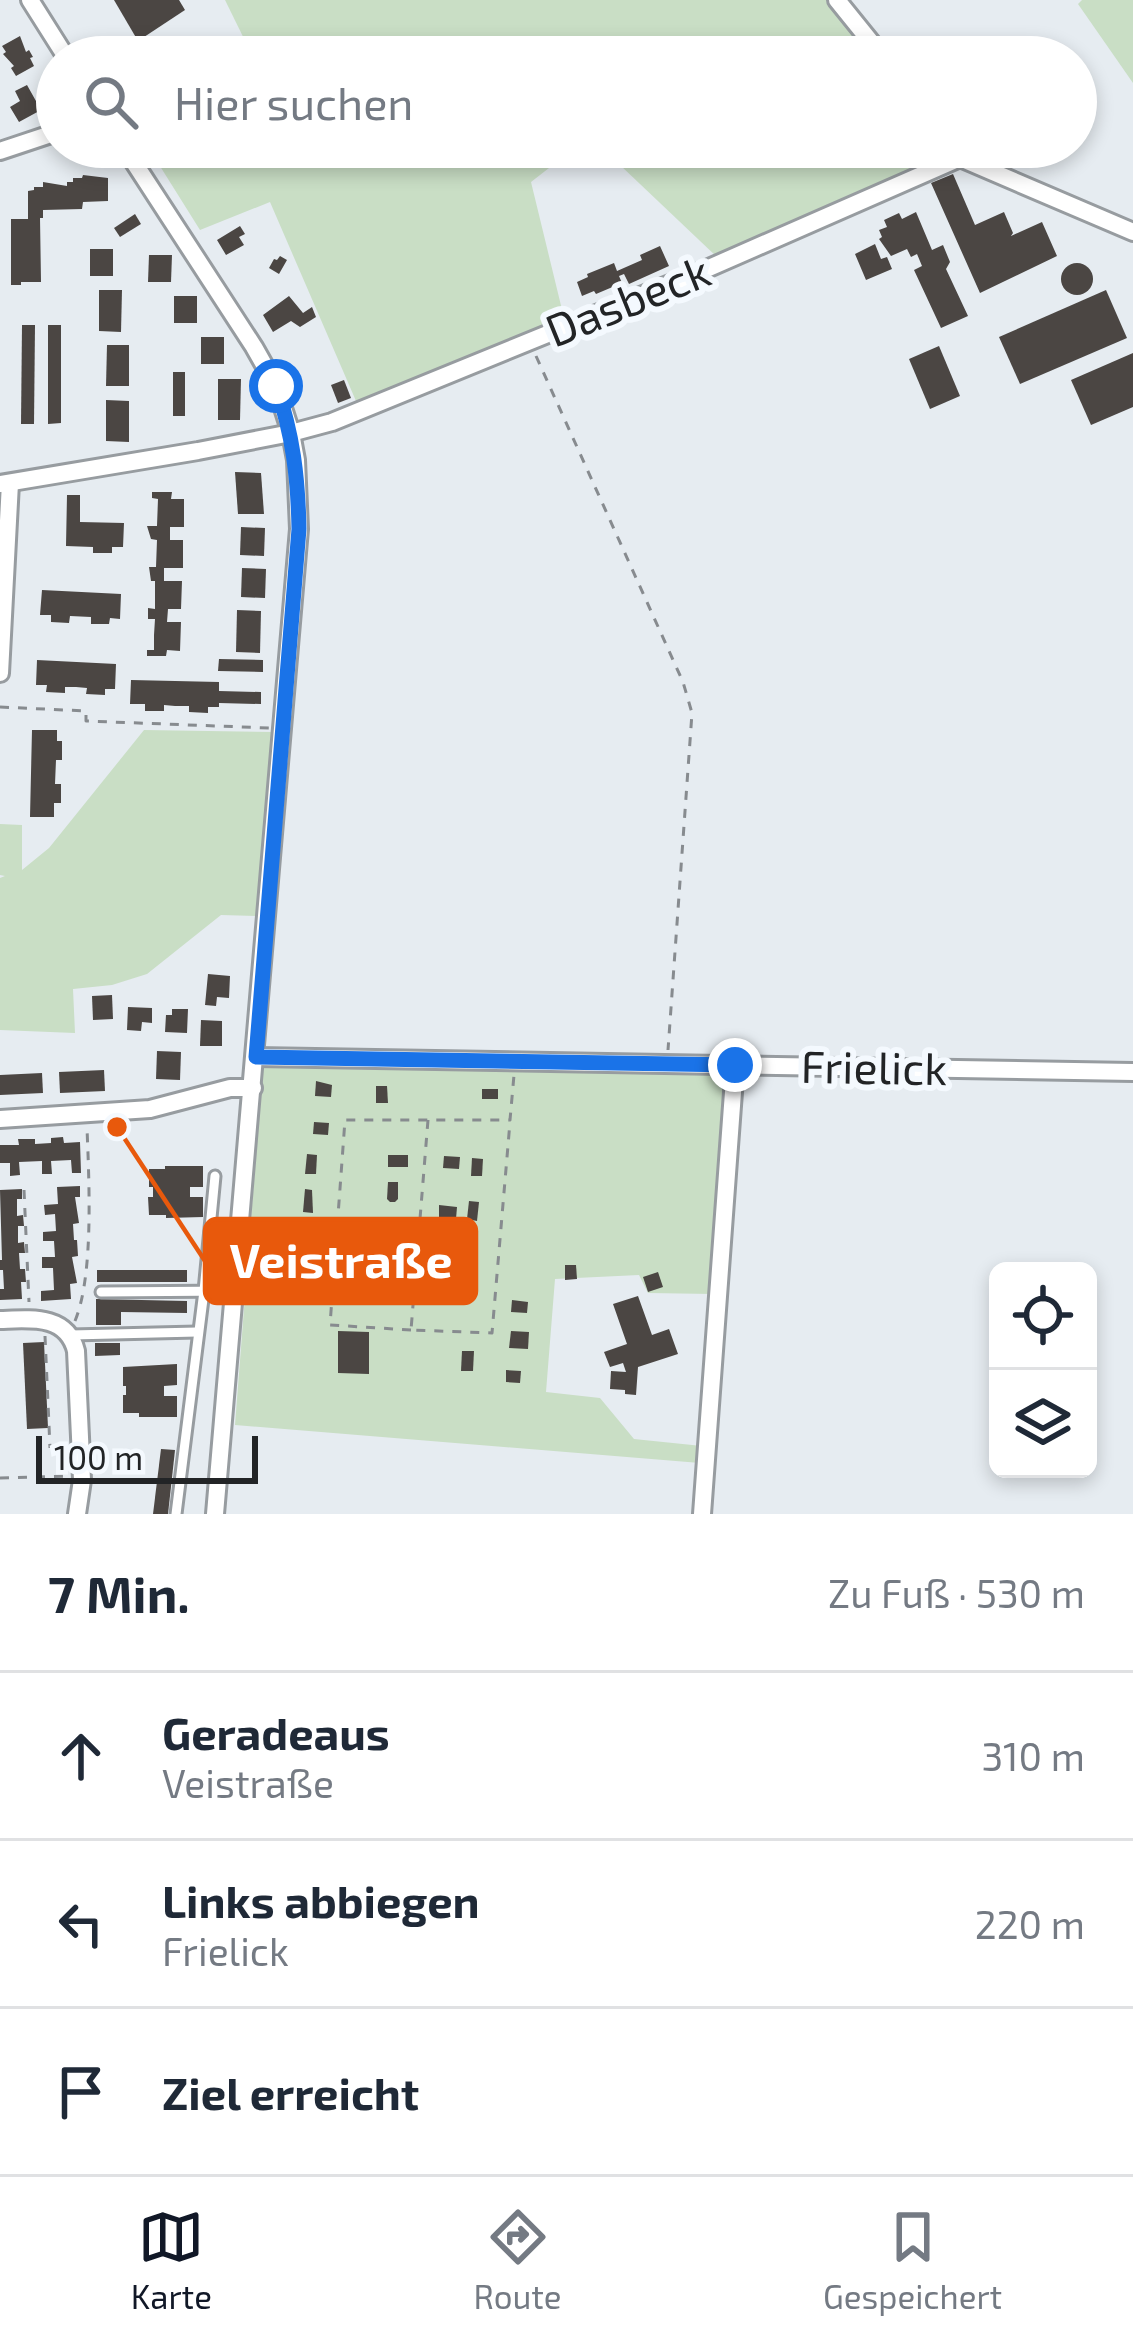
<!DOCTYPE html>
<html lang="de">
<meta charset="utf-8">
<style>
:root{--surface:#fff;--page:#f6f6f7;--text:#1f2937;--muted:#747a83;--line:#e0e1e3;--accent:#111827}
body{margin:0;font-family:"Exo 2",sans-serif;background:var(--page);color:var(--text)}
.controls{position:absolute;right:36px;bottom:36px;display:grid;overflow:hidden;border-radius:18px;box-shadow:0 6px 18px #0003}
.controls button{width:108px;height:108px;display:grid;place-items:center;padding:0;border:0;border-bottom:3px solid var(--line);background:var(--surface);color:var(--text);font:60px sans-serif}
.scale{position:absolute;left:36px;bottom:30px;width:222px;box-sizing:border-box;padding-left:12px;border:6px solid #222426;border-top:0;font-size:33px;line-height:42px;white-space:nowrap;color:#222426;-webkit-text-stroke:9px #f4f9fe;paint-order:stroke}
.stop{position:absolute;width:36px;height:36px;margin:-27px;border:9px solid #1a73e8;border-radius:50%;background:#fff}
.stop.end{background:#1a73e8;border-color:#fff;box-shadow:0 3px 12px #0008}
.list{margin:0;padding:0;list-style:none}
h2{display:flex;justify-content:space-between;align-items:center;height:156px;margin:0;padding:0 48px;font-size:51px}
h2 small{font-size:39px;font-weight:400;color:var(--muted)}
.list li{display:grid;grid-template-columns:78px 1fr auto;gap:36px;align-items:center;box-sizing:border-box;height:168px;padding:0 48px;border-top:3px solid var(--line)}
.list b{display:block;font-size:45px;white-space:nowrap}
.list p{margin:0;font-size:39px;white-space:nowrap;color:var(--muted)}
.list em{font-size:39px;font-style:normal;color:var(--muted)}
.icon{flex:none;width:66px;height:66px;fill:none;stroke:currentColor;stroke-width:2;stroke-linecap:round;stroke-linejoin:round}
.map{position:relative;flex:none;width:1133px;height:1514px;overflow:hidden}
.search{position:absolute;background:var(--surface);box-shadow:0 6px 18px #0003;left:36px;right:36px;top:36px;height:132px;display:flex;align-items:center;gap:30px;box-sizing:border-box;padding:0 42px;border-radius:66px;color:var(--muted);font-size:45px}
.sheet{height:660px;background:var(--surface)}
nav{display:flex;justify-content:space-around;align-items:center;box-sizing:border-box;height:168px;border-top:3px solid var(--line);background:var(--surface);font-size:33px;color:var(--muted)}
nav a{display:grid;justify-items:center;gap:6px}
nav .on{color:var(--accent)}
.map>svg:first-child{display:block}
.green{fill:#c9dec5}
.building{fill:#4b4643}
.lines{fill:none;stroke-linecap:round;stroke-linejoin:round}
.lane-casing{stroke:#979ca0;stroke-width:15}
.street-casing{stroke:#979ca0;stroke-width:22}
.path{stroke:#878b8f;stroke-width:3;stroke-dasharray:9 9;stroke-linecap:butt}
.lane{stroke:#fff;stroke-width:9}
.street{stroke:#fff;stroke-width:16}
.route{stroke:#1a73e8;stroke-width:15}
.labels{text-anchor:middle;stroke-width:12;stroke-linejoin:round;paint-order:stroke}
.street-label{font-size:45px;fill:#222426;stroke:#f4f9fe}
.leader{fill:none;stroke:#e8590c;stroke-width:4.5}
.callout-dot{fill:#e8590c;stroke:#f4f9fe;stroke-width:4.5}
.callout{fill:#e8590c;stroke:#e8590c;stroke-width:4.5}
.callout-label{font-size:48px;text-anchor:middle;font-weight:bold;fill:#fff}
</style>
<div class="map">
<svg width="1133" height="1514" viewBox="0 0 1133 1514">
<rect width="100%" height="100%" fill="#e6ecf1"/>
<!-- green -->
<g class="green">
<path d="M225 0H832L877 57H253Z"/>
<path d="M1082 0H1133V83L1078 4Z"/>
<path d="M148 147H576L531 182 565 322 356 401 270 202 200 230Z"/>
<path d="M601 147H945L946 152 934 165 718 258Z"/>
<path d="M144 730 276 732 261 916 221 915 147 974 112 985 73 989 75 1033 0 1030V878L5 876 0 875V824L22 825V870L49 848Z"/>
<path d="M263 1064 730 1070 713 1294 648 1293 639 1275 555 1279 546 1392 600 1398 634 1439 702 1446 700 1463 235 1425Z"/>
</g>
<!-- building -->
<g class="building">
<path d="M114 0H179L185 10 138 41Z"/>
<path d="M20 36 26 52 29 50 33 57 30 58 34 66 16 76 11 68 14 66 3 54 6 52 2 46Z"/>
<path d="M27 85 41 110 19 122 10 107 20 101 15 91Z"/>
<path d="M953 174 975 225 1004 212 1013 233 1011 236 1042 222 1057 256 980 293 931 183Z"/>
<path d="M83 175 108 178V201L83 202 82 209 43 210V218H40L41 282H21V285H11V219H28V191L34 190V187H43V182L67 186V182H73V178H82Z"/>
<path d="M916 212 932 250 943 245 950 262 946 269 968 316 941 328 914 270 922 266 917 254 911 257 907 249 891 256 879 239 882 237 879 230 887 227 884 220 899 213 902 219Z"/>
<path d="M135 214 141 224 120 237 114 228Z"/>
<path d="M240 226 245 234 239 237 244 245 226 255 217 240Z"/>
<path d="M875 244 881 259 887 257 892 269 866 280 855 254Z"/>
<path d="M660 246 669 266 629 284 624 274 619 276 622 283 596 294 594 291 582 296 577 282 588 277 587 274 614 263 617 271 642 260 640 255Z"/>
<rect x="90" y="249" width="23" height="27"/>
<path d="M149 255H172L171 282H148Z"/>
<path d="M280 256 287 260 279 274 269 268 274 259 277 260Z"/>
<circle cx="1077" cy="279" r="16"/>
<path d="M99 290H122L121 332 99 331Z"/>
<path d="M1106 290 1127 338 1020 384 999 337Z"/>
<rect x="174" y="296" width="23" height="27"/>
<path d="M289 296 303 313 312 307 316 317 300 327 291 321 273 332 263 315Z"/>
<path d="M22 325H35L34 424H21Z"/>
<path d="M48 325H61V423L48 424Z"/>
<rect x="201" y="337" width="23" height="27"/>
<path d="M107 345H129V386H106Z"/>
<path d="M939 346 960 396 930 409 909 359Z"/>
<path d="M1133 353V407L1091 425 1071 380Z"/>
<rect x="173" y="372" width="12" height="44"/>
<path d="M218 379H241L240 420H218Z"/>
<path d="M344 380 351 398 338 403 331 385Z"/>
<path d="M106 400 129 401V442L106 441Z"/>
<path d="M235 472 261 473 264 514H238Z"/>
<path d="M152 492H172L171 499H184V527H170V540H183V568H164V581H182L181 609H168L167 622H181L180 651 167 650 166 656H147V650H154V635L155 619H148V608L155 609V581H151L149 567H156L157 540 151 539 147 526H157L158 499 152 498Z"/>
<path d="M67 495H80V522L124 523 123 547H112V553H93V547L66 546Z"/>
<path d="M241 527 265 528 264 556 240 555Z"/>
<path d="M242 568 266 569 265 598 241 597Z"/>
<path d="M42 590 121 594 120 619 110 618 109 624H91V617L70 616 69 623 51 622V615H40Z"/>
<path d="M237 610 261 611 260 653 236 652Z"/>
<path d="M219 659 263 660V672L218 671Z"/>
<path d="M37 660 116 664 115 689H105V695L86 694 87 688 76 687H65V693L46 692 47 685H36Z"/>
<path d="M131 680 219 682V691L261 692V704L219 703V707H208V713L189 712V706H175L164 705V711H145V704H130Z"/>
<path d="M32 730H57V741H62V760H56L55 784H61V803H54V817H30Z"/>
<path d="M208 974 230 976 229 998 217 997 216 1006 205 1005Z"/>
<path d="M112 995 113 1019 93 1020 92 996Z"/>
<path d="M128 1007 152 1008V1023L142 1022 141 1031 127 1030Z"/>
<path d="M172 1009H188L187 1033 165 1032 166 1015H172Z"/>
<path d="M201 1020 222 1021V1046H200Z"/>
<path d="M157 1051 181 1052 180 1080 156 1079Z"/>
<path d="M104 1070 105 1091 60 1093 59 1072Z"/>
<path d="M42 1073 43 1093 0 1095V1075Z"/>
<path d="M316 1081 332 1085 331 1097 315 1096Z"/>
<path d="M376 1086H387L388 1103H376Z"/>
<rect x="482" y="1089" width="16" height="10"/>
<path d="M314 1122 329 1123 328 1135 313 1134Z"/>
<path d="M63 1137 64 1143 80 1142 81 1173H72L71 1160 51 1161 52 1174H42V1161L19 1162 20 1175 10 1176V1163H0V1145H19L18 1139H35V1144L51 1143V1138Z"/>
<path d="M307 1154 317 1155 316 1174H305Z"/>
<rect x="388" y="1155" width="20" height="12"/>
<path d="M444 1156 460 1157 459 1169 443 1168Z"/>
<path d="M472 1158 483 1159 482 1176H471Z"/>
<path d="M165 1166H203V1187H190V1197H203V1217L166 1218V1215H149L148 1197H153V1187H149V1169H165Z"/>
<path d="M388 1182H398V1199L395 1202H390L387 1199Z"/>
<path d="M80 1186V1197H75L79 1223 73 1224 74 1240H77L78 1256 72 1257 77 1283 70 1284 71 1299 41 1301V1291L54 1290 53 1268H42V1257H55L54 1241H43V1232L56 1231 55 1214 45 1215 44 1205 58 1204 57 1187Z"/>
<path d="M22 1189V1199H17V1216L23 1215 24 1226H18V1243L24 1242 25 1253H19L20 1269H25L26 1282H21L22 1299 0 1300V1289H4L3 1270H0V1260H2L0 1190Z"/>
<path d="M305 1189 312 1190 313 1213 303 1212Z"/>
<path d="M469 1201 479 1202 477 1221 467 1219Z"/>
<path d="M439 1205 457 1207 456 1219 439 1217Z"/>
<path d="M565 1265H576L577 1279 565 1280Z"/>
<rect x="97" y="1270" width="90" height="12"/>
<path d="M658 1272 663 1287 648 1292 643 1277Z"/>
<path d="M638 1296 652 1335 669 1329 678 1354 638 1367 636 1395 625 1394V1390L610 1389 611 1371 626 1372 623 1363 610 1367 604 1352 627 1344 613 1304Z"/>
<path d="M96 1299 187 1301V1313L121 1312V1325H96Z"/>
<path d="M512 1300 528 1302 527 1313 511 1312Z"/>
<path d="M338 1331 369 1332V1374L338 1373Z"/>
<path d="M511 1331 529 1332 528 1349 509 1348Z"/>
<path d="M44 1342 48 1428 27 1429 23 1343Z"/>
<path d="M95 1343H120V1355L95 1356Z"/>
<path d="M462 1351H474L473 1371H461Z"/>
<path d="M177 1364V1385L164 1386V1396H177V1417H139V1413H123V1395H126V1386H123V1367Z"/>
<path d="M506 1370 521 1371 520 1383 506 1382Z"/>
<path d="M161 1449 175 1450 168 1514H153Z"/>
</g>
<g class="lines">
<defs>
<g id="lane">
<path d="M101 1292 234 1291"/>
<path d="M71 1335 197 1332"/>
<path d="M176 1514 204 1291 215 1176"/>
</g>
<g id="street">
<path d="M30 0 66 57"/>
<path d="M837 0 883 57"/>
<path d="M124 147 254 347 276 386 291 433 296 460 299 529 215 1514"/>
<path d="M0 151 57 132"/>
<path d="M0 484 198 451 291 433 332 422 702 271 960 158 1133 232"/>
<path d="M0 673 10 483"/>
<path d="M256 1057 1133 1072"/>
<path d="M0 1119 150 1109 230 1088H253"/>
<path d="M0 1320C30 1319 67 1314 76 1351L82 1480 77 1514"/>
<path d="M702 1514 735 1065"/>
</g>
</defs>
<!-- lane casing -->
<use href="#lane" class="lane-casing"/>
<!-- street casing -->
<use href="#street" class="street-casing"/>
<!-- path -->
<g class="path">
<path d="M536 356 683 682 692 713 668 1050"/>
<path d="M0 707 86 711V721L269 728"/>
<path d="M428 1120 411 1330 492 1333 510 1122"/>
<path d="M24 1190 29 1302"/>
<path d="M75 1321C94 1275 89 1180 87 1128"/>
<path d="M411 1330 330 1325 345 1120H510L514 1075"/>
<path d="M45 1336 50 1448"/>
<path d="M0 1478 68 1476"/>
</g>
<!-- lane -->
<use href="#lane" class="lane"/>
<!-- street -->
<use href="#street" class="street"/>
</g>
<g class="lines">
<!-- route -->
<path class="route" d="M276 386C293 434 298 478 299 529L256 1057 735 1065"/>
</g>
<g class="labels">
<!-- street labels -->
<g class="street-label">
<text transform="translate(628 301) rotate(-22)" y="16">Dasbeck</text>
<text transform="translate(874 1068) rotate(1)" y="16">Frielick</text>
</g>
</g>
<!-- callouts -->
<path class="leader" d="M117 1127L205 1261"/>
<circle class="callout-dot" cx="117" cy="1127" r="12"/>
<rect class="callout" x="205" y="1219" width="271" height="84" rx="12"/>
<g class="callout-label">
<text x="341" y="1278">Veistraße</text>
</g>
</svg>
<div class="controls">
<button><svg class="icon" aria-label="locate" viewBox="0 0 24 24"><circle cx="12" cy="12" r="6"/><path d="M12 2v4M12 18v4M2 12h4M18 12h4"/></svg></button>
<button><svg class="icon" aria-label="layers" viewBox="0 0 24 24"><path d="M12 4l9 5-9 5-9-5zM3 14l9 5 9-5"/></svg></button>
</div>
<div class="scale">100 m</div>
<div class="stop" style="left:276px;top:386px"></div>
<div class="stop end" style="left:735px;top:1065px"></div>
<div class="search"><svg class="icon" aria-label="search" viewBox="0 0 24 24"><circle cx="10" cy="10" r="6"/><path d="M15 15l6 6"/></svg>Hier suchen</div>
</div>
<section class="sheet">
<h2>7 Min.<small>Zu Fuß · 530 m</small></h2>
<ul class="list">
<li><svg class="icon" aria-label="ahead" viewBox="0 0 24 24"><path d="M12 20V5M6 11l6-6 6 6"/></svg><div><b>Geradeaus</b><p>Veistraße</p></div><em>310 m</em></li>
<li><svg class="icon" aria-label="left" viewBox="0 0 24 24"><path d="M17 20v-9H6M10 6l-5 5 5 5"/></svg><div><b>Links abbiegen</b><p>Frielick</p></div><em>220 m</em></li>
<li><svg class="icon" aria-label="arrive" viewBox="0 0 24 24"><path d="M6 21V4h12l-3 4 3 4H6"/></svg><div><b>Ziel erreicht</b></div></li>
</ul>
</section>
<nav>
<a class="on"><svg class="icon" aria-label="map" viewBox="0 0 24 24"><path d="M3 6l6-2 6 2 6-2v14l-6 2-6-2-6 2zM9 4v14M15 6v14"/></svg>Karte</a>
<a><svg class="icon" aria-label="directions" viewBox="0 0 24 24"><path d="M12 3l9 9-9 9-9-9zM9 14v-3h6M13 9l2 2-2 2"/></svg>Route</a>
<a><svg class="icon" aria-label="saved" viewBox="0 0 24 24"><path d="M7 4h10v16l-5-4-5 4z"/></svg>Gespeichert</a>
</nav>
